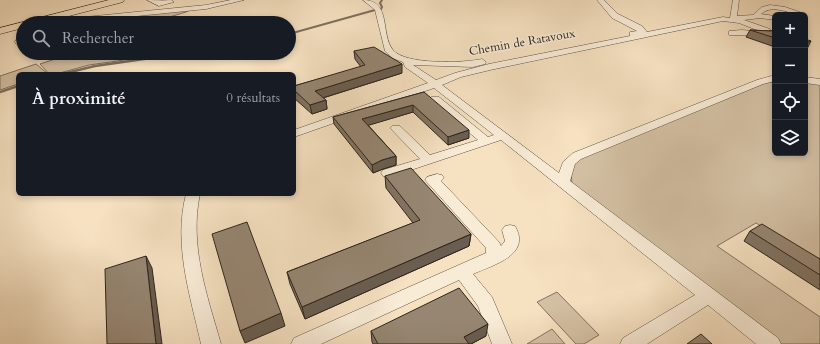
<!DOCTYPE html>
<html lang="fr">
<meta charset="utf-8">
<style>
:root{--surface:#171b24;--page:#242831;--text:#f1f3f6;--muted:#9ea1a6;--line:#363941}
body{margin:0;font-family:Cardo,serif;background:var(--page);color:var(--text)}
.controls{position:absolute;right:12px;top:12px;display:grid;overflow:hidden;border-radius:6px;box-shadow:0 2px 6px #0003}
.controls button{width:36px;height:36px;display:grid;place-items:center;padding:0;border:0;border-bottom:1px solid var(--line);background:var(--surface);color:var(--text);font:20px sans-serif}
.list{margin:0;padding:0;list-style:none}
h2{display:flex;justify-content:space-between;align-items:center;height:52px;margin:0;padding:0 16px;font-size:17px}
h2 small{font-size:13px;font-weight:400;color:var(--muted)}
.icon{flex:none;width:22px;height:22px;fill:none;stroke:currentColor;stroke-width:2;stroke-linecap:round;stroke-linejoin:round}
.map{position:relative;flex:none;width:820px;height:344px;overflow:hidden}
.search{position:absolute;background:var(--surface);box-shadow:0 2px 6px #0003;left:16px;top:16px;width:280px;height:44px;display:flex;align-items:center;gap:10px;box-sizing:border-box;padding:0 14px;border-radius:22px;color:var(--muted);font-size:15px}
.panel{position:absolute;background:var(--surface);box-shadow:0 2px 6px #0003;left:16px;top:72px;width:280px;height:124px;border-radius:6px}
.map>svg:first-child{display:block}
.green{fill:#d4c1a5;stroke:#827261}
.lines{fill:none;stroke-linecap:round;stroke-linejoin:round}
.stream-far1{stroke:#7e6f5e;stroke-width:2}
.stream{stroke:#7e6f5e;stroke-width:2.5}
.minor-casing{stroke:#615346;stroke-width:1}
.major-casing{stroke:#2f241d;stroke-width:1}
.minor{fill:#f9ecd7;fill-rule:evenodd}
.major{fill:#f6e1c1;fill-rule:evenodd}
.wall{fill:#817362;stroke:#2f241d}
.shaded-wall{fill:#695e50;stroke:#2f241d}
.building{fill:#968672;stroke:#2f241d}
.labels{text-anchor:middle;stroke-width:3;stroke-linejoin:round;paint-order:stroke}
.far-street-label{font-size:12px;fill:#2f241d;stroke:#f9ecd7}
</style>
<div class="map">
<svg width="820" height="344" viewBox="0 0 820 344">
<rect width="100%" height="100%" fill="#f6e1c1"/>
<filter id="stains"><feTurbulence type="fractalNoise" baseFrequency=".005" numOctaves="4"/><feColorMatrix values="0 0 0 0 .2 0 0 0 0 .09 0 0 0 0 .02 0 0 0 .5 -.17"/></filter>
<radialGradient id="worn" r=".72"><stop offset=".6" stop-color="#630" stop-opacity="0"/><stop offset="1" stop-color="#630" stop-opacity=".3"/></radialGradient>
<!-- green -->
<g class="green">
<path d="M190 10 186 12 150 23H124L123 16Z"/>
<path d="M73 53H150L152 56 89 65 56 74H49L40 64Z"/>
<path d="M36 64 48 74H18V84L0 90V76Z"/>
<path d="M775 81V153H805V81L820 84V262L756 223 717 246 820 317V344H780L572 184C571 171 570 168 580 158L765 83Z"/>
<path d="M557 292 599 335 584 344H576L537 302Z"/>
<path d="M552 329 565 344H527Z"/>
</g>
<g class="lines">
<!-- stream-far1 -->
<g class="stream-far1">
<path d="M381 9 382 7 380 3 382 0"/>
<path d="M289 34 375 10"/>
<path d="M165 56 186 53"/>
</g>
<!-- stream -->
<g class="stream">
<path d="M62 74 95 66 172 55"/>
<path d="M0 92 18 86"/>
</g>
<defs>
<g id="minor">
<path d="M147 0C156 0 162 1 171 0L174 2 159 6Z"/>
<path d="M231 0H244L206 9 68 23H41L45 21 206 5Z"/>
<path d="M363 0C392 0 380 34 393 50 405 65 464 63 482 59L486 62 485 64 473 67 413 65 436 80 455 73 489 64 630 36V32L637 31 612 18 597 0H604L618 14 642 26 647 32 723 17 730 18 733 0H739L737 16 753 15 762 7 770 5 785 7 802 13 803 15C789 15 774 3 761 14L775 16V20L760 18 744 20 770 29 772 34 768 36 729 35V31L742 30 762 32 739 23 723 21 490 70 461 77 442 85 559 173 563 162 573 153 757 80 775 75V81L763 84 581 159 575 164 570 181 778 338 781 344H756L708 305 647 344H620L623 338 695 295 501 140 393 176H383L381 173 383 170 420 159 392 130 390 128 392 126H400L430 155 478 140 431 101 430 99 431 97H439L488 137 494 135 434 88 294 137V130L428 83 405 67 403 62 392 58 385 51 375 10Z"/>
<path d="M16 40H23V44H16L15 42Z"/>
<path d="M805 77 820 79V85L805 83Z"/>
<path d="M437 174 442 175 444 178 441 181 499 242 501 246 505 241 502 230 505 226 510 225 515 226C532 255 493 265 473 274L492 297 512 344H492L478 306 459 280 321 344H291L294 338 486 253V248L425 180 427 177Z"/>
<path d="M186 194H200C189 245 207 295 221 344H201C190 295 173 244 186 194Z"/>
</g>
<path id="major" d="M109 0H124L123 2 42 23H23V28L0 34V28Z"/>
</defs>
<!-- minor casing -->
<use href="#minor" class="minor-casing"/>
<!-- major casing -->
<use href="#major" class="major-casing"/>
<!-- minor -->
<use href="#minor" class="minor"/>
<!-- major -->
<use href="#major" class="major"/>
</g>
<!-- wall -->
<g class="wall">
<path d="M775 29V47L746 37 750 30 771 31Z"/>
<path d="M354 51 402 73 323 98 326 100 327 109 312 114 294 98V86L361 67 355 59Z"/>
<path d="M424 92 469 138 448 145 413 112 368 125 396 156V165L383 169 373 173 334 124 333 117Z"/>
<path d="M385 176 471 234 469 246 305 319 290 284 287 272 413 223 386 188Z"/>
<path d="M750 231 820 259V290L744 241Z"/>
<path d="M371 331 486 336 471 344H373L372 342Z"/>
</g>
<!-- shaded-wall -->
<g class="shaded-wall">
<path d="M811 41 807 49H805V43Z"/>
<path d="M402 64V73L316 100 315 91Z"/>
<path d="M326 100 327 109 312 114 310 105Z"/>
<path d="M413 105V112L363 127 362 119Z"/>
<path d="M469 130V138L448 145V137Z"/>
<path d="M396 156V165L383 169 373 173 372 165 382 160Z"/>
<path d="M471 234 469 246 305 319 302 307Z"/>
<path d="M146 256 152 268 162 344H156Z"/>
<path d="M281 313 285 326 245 343 240 331Z"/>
<path d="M488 324 486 336 471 344H463L464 337Z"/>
</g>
<!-- building -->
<g class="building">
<path d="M775 29V38L750 30 771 31Z"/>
<path d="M805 39 811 41 805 43Z"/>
<path d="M374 47 402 64 315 91 326 100 310 105 294 90V86L365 65 354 51Z"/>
<path d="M424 92 469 130 448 137 413 105 362 119 396 156 382 160 372 165 333 117Z"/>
<path d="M411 168 471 234 302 307 287 272 420 220 385 176Z"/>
<path d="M247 222 281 313 240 331 212 234Z"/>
<path d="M762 224 820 259V275L750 231Z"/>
<path d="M146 256 156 344H107L105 269Z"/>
<path d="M459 288 488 324 464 337 469 344H378L371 331Z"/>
<path d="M701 334 712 344H687Z"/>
</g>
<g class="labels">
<!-- far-street labels -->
<g class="far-street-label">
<text transform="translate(522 42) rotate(-10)" y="4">Chemin de Ratavoux</text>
</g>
</g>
<rect width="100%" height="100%" filter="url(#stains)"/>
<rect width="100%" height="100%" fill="url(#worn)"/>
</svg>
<div class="controls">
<button>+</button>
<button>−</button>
<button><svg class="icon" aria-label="locate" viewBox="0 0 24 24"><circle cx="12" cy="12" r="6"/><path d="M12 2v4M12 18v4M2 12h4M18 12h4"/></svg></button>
<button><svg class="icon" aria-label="layers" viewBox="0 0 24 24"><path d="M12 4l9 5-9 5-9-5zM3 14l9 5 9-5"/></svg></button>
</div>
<div class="search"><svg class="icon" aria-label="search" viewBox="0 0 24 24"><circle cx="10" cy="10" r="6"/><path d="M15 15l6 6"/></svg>Rechercher</div>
<section class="panel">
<h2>À proximité<small>0 résultats</small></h2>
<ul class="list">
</ul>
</section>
</div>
